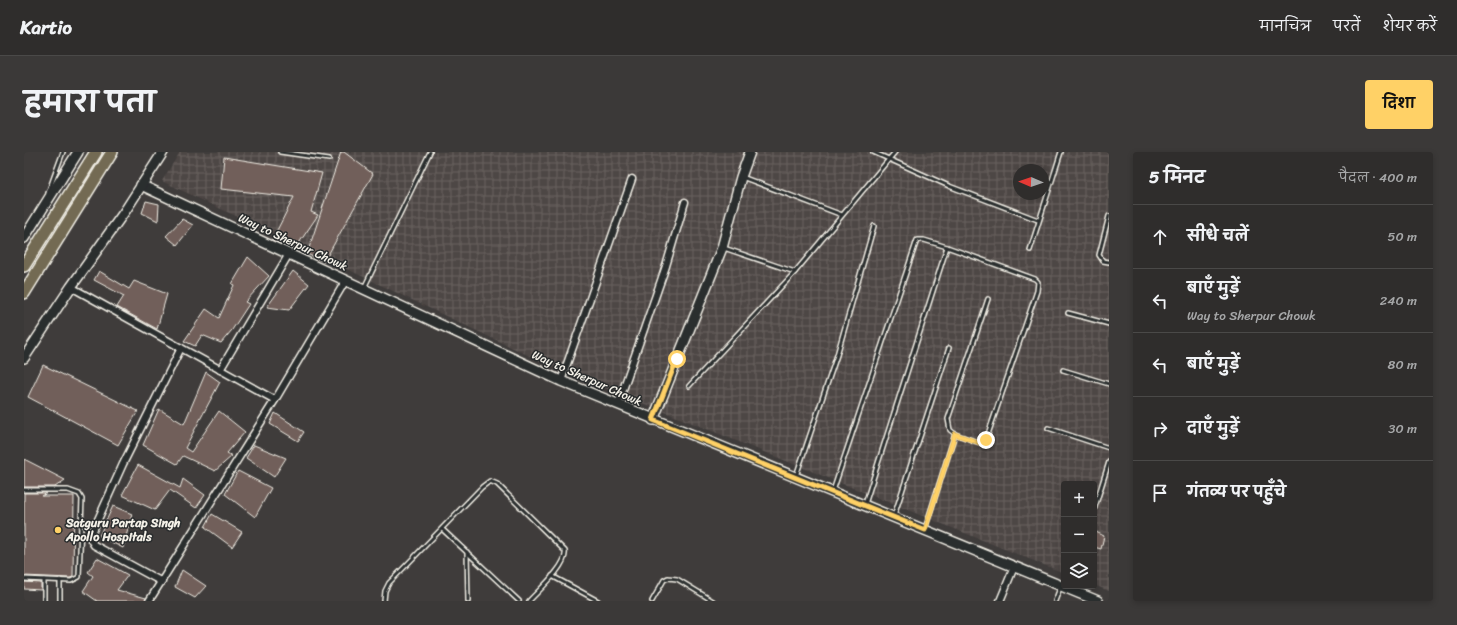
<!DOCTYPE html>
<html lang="hi">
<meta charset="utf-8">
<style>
:root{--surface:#2f2d2c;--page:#3b3938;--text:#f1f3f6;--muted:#a7a8a9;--line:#4a4948;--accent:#ffd166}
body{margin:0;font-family:Sriracha,"Playpen Sans Deva",sans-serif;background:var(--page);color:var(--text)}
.controls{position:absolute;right:12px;bottom:12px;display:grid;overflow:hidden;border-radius:4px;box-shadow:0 2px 6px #0003}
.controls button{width:36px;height:36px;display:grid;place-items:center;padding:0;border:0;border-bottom:1px solid var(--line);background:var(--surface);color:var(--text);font:20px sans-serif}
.compass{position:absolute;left:989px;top:12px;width:36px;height:36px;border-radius:50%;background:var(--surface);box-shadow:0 2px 6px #0003;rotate:272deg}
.stop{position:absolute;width:12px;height:12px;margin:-9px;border:3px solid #ffd166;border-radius:50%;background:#fff}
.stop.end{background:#ffd166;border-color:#fff;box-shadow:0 1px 4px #0008}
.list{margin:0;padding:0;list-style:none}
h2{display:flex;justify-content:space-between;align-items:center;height:52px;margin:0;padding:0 16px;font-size:17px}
h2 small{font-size:13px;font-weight:400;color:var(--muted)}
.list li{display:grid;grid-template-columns:26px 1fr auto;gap:12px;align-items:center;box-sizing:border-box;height:64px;padding:0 16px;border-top:1px solid var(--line)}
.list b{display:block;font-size:15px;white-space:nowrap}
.list p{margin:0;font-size:13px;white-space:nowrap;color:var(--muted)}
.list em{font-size:13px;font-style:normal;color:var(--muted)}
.icon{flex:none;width:22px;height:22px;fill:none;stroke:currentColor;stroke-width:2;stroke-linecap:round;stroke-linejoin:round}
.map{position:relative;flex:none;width:1085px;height:449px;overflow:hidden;border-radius:4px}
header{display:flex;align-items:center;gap:24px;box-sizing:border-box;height:56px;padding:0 20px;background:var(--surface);border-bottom:1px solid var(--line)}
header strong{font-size:19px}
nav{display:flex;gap:22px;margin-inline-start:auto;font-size:14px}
.intro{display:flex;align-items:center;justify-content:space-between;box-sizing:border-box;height:96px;padding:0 24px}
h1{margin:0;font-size:28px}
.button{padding:10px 18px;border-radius:4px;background:var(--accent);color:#111;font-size:14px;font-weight:700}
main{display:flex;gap:24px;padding:0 24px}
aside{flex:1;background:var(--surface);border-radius:4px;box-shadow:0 2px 6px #0003}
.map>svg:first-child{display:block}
.industrial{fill:url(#industrial-grid);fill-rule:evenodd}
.building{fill:#715f5a;stroke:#f4f1e8}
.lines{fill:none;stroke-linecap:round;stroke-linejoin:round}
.lane-casing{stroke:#f4f1e8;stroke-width:6}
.street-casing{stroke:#f4f1e8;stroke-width:9}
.secondary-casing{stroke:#f4f1e8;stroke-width:12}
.highway-casing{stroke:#f4f1e8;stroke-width:14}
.lane{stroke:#2a2d2e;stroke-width:3}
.street{stroke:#2a2d2e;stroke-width:6}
.secondary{stroke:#2a2d2e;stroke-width:9}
.highway{stroke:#736b52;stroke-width:11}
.route{stroke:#ffd166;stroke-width:5}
.poi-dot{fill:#ffd166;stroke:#2a2d2e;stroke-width:1.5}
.labels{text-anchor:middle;stroke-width:3;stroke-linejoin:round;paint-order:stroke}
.street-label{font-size:12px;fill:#f4f1e8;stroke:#2a2d2e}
.poi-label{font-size:12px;font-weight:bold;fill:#f4f1e8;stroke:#2a2d2e;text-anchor:start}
</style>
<header>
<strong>Kartio</strong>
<nav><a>मानचित्र</a><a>परतें</a><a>शेयर करें</a></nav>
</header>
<div class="intro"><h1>हमारा पता</h1><a class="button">दिशा</a></div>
<main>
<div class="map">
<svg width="1085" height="449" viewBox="0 0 1085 449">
<defs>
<pattern id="industrial-grid" width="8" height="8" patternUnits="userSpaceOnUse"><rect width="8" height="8" fill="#4e4644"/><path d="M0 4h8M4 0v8" fill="none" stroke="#68615f"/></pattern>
</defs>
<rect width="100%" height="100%" fill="#3f3c3b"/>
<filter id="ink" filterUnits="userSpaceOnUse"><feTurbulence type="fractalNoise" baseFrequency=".025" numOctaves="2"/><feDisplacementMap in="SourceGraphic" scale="8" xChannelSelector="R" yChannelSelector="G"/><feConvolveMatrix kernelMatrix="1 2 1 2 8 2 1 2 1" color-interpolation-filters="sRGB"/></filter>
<g filter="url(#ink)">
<!-- industrial -->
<path class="industrial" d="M156 0H1085V439L1070 433V332H1040V421L529 215 138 29ZM995 18H1019V42H995Z"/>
<!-- building -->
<g class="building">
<path d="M317 0H320L349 22 300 110 283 102Z"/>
<path d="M200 5 298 21 287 60 294 63 271 97 248 88 270 45 197 37Z"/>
<path d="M122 49 135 52 134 69 118 61Z"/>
<path d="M158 67 169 73 153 93 142 84Z"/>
<path d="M224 105 245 124 221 150 225 152 208 178 197 191 178 183 171 194 160 189 182 157 195 166 210 133 208 132Z"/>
<path d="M75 119 105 137 110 129 143 142 133 177 93 155 100 144 70 128Z"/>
<path d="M269 119 285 132 265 158 243 155Z"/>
<path d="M19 213 114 259 94 293 4 245Z"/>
<path d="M182 220 196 230 161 296 167 300 195 259 221 280 203 301 208 304 191 319 159 304 153 312 119 293 135 257 160 272Z"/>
<path d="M251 261 280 280 274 289 246 272Z"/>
<path d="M230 293 262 306 250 325 222 306Z"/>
<path d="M0 307 41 328 31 335H0Z"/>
<path d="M114 313 156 336 159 327 181 343 172 356 146 338 131 358 98 343Z"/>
<path d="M214 319 247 336 231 365 201 342Z"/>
<path d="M0 341H23L18 344H50L49 425 46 426 0 424Z"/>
<path d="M89 354 108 362 99 396 75 384Z"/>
<path d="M188 362 218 380 208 395 181 375Z"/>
<path d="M1070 379 1080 384 1077 397 1070 395Z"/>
<path d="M73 406 104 423 93 438 122 446 121 449H73L59 439 69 424 64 420Z"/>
<path d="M158 418 182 434 171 446 151 435Z"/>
<path d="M0 430 17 431V438L0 437Z"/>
</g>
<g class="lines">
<defs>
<g id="lane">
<path d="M256 0 305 7"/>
<path d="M849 0 925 34 1014 68"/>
<path d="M718 25 818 63"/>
<path d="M24 41 39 0"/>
<path d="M1085 64 1075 103 1079 109 1085 110"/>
<path d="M700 96 771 120"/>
<path d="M1006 98 1037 0"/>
<path d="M340 136 406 0"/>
<path d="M1044 161 1085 172"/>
<path d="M1039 218 1085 232"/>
<path d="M665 234 771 120 871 0"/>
<path d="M1024 276 1085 296"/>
<path d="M772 324 813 203 850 74"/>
<path d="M0 338H44L55 342 58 347 55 425 47 429 0 427"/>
<path d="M809 339 893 88H900L923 95 1011 127 1014 130 1013 139 962 288 960 290 956 291 931 282"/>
<path d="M841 352 923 95"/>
<path d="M1070 358 1085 310"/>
<path d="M870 364 925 196"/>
<path d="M418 377 495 449"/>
<path d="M901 377 931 282 926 278 924 267 964 147"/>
<path d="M443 400 444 449"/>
<path d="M528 424 574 449"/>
<path d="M20 449V428"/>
<path d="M36 449V428"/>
<path d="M360 449 361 439 365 431 458 335 466 329 473 332 541 399C544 413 514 439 505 449"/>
<path d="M628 449 640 428 644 426 653 427 689 449"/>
<path d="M1031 449 1036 436"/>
</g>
<g id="street">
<path d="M47 135 251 248 322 128"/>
<path d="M196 218 265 102"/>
<path d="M537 229 608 27"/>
<path d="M594 252 642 114 661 50"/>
<path d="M138 430 70 393 67 388V383L99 312 157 196"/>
<path d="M125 449 251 248"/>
<path d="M976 449 990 415"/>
</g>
<g id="secondary">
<path d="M117 33 537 229 1074 449"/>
<path d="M0 86 54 0"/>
<path d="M0 206 47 135 101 59 139 0"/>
<path d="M629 268 698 96 717 25 726 0"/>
</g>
<g id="highway">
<path d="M0 114 72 0"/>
<path d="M0 141 88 0"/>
</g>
</defs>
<!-- lane casing -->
<use href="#lane" class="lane-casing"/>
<!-- street casing -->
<use href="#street" class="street-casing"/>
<!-- secondary casing -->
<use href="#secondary" class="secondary-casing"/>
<!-- highway casing -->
<use href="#highway" class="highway-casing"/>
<!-- lane -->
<use href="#lane" class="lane"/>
<!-- street -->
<use href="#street" class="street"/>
<!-- secondary -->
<use href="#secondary" class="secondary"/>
<!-- highway -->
<use href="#highway" class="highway"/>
</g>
</g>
<g class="lines" filter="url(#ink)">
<!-- route -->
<path class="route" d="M653 207 629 268 901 378 931 282 956 291 960 290 962 288"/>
</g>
<!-- markers -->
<circle class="poi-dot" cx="34" cy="378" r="4"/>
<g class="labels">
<!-- street labels -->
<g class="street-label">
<text transform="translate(269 90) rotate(25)" y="4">Way to Sherpur Chowk</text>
<text transform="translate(563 226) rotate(24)" y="4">Way to Sherpur Chowk</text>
</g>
<!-- poi labels -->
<g class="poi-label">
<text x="42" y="375">Satguru Partap Singh<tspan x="42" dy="14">Apollo Hospitals</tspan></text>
</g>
</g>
</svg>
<div class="controls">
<button>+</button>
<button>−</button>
<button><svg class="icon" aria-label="layers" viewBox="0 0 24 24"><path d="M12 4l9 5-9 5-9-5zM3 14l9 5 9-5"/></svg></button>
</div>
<svg class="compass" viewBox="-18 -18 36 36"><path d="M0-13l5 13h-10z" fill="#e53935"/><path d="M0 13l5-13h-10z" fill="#a7a8a9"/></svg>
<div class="stop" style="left:653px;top:207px"></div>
<div class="stop end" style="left:962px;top:288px"></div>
</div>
<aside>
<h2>5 मिनट<small>पैदल · 400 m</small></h2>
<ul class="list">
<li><svg class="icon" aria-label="ahead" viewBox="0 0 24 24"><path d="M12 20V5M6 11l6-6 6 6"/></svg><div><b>सीधे चलें</b></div><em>50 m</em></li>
<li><svg class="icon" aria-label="left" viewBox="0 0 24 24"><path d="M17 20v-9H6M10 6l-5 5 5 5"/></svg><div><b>बाएँ मुड़ें</b><p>Way to Sherpur Chowk</p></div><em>240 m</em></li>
<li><svg class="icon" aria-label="left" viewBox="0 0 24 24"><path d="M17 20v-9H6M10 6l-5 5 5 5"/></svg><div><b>बाएँ मुड़ें</b></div><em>80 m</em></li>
<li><svg class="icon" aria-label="right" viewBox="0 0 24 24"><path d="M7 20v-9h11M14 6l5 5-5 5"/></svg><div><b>दाएँ मुड़ें</b></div><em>30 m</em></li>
<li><svg class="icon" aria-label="arrive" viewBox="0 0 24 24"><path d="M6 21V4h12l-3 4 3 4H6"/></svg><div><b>गंतव्य पर पहुँचे</b></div></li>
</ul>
</aside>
</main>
